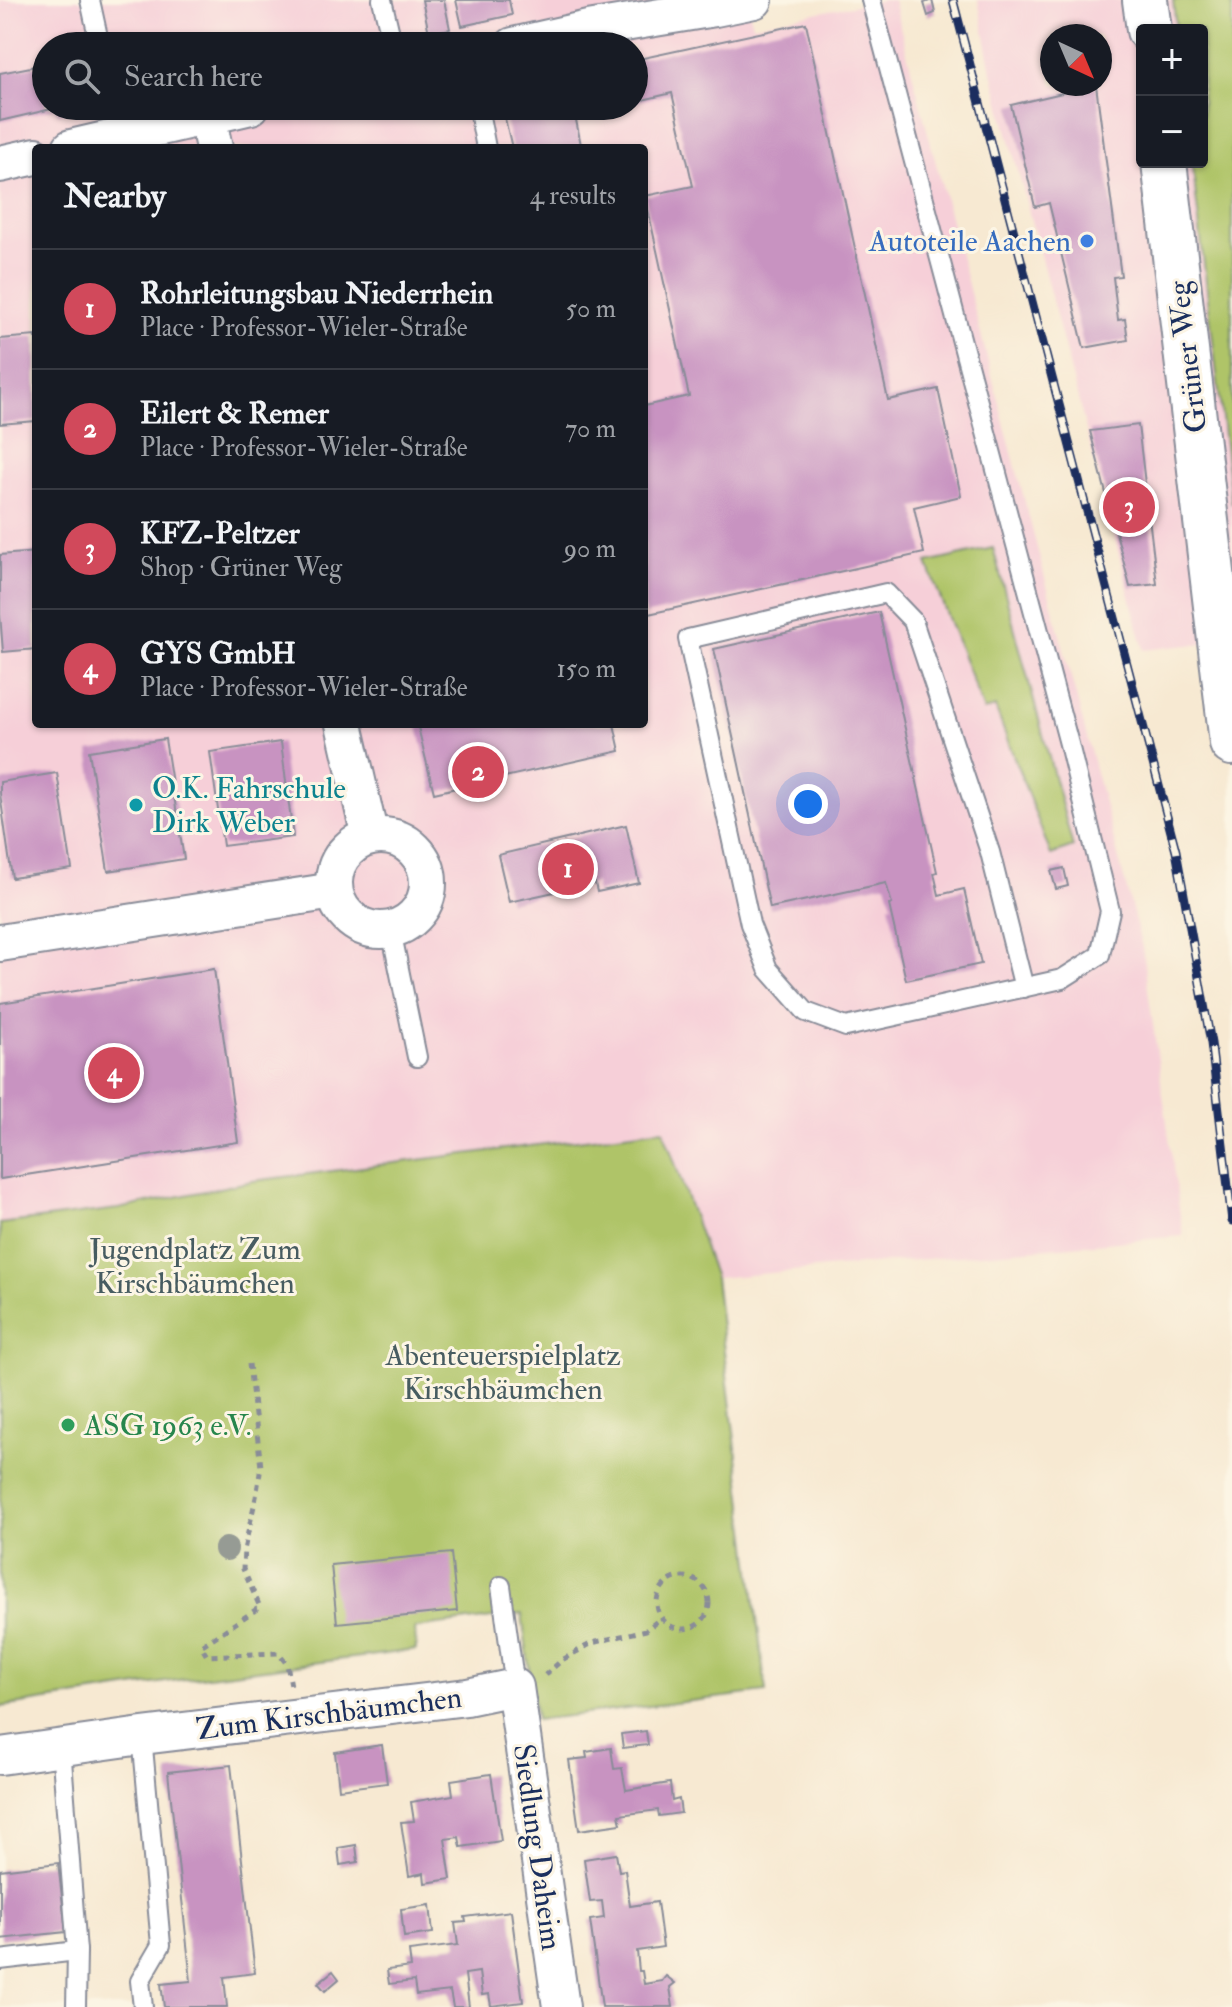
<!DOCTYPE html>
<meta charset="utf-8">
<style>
:root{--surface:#171b24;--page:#242831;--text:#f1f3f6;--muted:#9ea1a6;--line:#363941;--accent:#d1495b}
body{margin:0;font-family:"IM FELL Double Pica",serif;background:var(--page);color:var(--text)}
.controls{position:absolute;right:24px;top:24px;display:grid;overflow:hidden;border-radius:8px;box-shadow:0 2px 6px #0004}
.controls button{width:72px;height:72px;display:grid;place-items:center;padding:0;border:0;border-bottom:2px solid var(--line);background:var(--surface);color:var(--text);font:40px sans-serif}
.compass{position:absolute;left:1040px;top:24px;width:72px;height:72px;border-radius:50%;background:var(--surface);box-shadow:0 2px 6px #0004;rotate:136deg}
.you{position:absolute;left:808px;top:804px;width:28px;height:28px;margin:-20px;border:6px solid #fff;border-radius:50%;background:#1a73e8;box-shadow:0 0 0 12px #1a73e833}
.badge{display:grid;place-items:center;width:52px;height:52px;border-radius:50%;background:var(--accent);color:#fff;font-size:26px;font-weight:700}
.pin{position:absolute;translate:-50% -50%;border:4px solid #fff;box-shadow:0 2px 8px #0006}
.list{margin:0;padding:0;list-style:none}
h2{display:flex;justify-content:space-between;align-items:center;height:104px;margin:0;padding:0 32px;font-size:34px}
h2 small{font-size:26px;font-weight:400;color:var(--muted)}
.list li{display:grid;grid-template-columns:52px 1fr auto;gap:24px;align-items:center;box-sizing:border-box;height:120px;padding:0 32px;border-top:2px solid var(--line)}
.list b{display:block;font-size:30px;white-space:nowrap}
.list p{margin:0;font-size:26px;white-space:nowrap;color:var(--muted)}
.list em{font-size:26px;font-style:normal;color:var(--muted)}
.icon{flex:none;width:44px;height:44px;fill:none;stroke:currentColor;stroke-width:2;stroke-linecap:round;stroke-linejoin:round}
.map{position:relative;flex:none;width:1232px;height:2007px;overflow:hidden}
.search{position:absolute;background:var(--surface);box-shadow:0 2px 6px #0004;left:32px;top:32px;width:616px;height:88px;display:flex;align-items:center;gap:20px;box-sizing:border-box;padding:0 28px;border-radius:44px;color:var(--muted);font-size:30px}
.panel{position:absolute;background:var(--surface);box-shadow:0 2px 6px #0004;left:32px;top:144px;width:616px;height:584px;border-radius:8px}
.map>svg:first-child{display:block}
.built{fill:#f6cfd8;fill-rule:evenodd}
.green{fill:#afc468;stroke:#657a63;stroke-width:2}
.building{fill:#c893c1}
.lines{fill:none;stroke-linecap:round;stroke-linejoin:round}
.lane-casing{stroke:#898c98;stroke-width:22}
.street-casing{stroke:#898c98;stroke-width:40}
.secondary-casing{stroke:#898c98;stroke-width:48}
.path{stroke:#898c98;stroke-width:5;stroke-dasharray:6 6;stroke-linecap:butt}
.lane{stroke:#fff;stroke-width:18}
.street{stroke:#fff;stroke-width:36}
.secondary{stroke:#fff;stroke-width:44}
.rail-casing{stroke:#1b2f5e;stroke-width:9}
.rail{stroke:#fcf5e5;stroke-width:6;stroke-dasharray:18;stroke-linecap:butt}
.tree{fill:#969b94}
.shop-dot{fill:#3f7fe0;stroke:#fcf5e5;stroke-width:3}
.culture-dot{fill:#0f9aa8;stroke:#fcf5e5;stroke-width:3}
.leisure-dot{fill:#2e9e5b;stroke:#fcf5e5;stroke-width:3}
.labels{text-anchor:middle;stroke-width:6;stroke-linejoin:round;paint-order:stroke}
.shop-label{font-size:30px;fill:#366cbe;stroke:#fcf5e5;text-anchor:end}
.street-label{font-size:30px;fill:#1b2f5e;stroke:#fcf5e5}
.culture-label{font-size:30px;fill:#0d838f;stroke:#fcf5e5;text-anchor:start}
.park-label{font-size:30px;fill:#475c61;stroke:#fcf5e5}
.leisure-label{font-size:30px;fill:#27864d;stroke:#fcf5e5;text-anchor:start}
</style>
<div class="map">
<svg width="1232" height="2007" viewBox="0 0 1232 2007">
<rect width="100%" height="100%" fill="#fcf5e5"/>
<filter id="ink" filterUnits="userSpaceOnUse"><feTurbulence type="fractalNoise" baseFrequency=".0125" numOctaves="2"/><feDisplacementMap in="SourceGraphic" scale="16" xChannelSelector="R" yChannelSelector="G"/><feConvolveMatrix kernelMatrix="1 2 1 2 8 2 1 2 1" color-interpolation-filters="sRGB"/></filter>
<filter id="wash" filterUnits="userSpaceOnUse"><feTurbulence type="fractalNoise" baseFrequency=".006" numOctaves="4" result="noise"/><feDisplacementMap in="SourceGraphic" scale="32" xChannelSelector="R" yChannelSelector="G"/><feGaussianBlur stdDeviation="1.8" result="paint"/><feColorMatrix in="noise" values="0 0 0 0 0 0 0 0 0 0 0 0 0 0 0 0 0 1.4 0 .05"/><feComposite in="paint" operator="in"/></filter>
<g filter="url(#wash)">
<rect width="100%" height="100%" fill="#f7e9d2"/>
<!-- built -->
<g class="built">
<path d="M0 0H746L753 25 882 0H893L1142 947 1183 1236 715 1278 663 1129 253 1181 118 1209 0 1224ZM46 46H634V106H46ZM36 148H644V724H36Z"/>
<path d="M978 0H1173L1176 30H1142V162H1192L1232 504V640L1144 650 992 72ZM1052 36H1100V84H1052Z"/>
</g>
<!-- green -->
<g class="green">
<path d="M1173 0H1232V504L1192 162H1202V30H1176Z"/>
<path d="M993 548 1073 847 1051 855 995 707 984 711 927 563Z"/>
<path d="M663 1129 715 1278 766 1692 536 1720 522 1614 415 1628 416 1650 185 1679 0 1707V1224L118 1209 253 1181Z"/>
</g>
<g id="blocks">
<!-- building -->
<g class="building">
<path d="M422 0H444L450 29 429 33Z"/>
<path d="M456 0H509L512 15 462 26Z"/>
<path d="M932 0 935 13 928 16 924 3Z"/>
<path d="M806 23 888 400 938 389 961 496 914 507 924 553 644 615V406L689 396 645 196 693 186 672 93 634 102V60Z"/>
<path d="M46 64V106H83V109L58 114 56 108 0 121V73Z"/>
<path d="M1096 85 1121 276 1113 277 1118 320 1125 319 1128 340 1084 348 1049 203 1035 207 1011 105Z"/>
<path d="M502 106H608V107L575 115 581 145 569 148H512Z"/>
<path d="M36 336V421L0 424V339Z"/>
<path d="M1138 425 1157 584 1130 587 1090 431Z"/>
<path d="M36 552V649L3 652 0 614V555Z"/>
<path d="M879 612 937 872 934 873 939 895 964 889 981 964 906 980 889 905 892 904 886 883 770 908 714 649Z"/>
<path d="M432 724H614L620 751 434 793 418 727Z"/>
<path d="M165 739 184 859 108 871 89 751Z"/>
<path d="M281 742 293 837 223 846 210 752Z"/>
<path d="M57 773 72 869 12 878 0 794V782Z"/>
<path d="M626 825 639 883 597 892 595 883 509 902 498 855Z"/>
<path d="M1064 868 1068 886 1056 889 1051 871Z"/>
<path d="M214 969 238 1142 0 1179V1003Z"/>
<path d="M451 1553 457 1611 337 1623 331 1565Z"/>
<path d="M646 1731 648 1745 623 1748 621 1734Z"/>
<path d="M382 1745 387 1783 339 1789 335 1752Z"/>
<path d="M611 1748 614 1769 622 1768 626 1790 670 1783 672 1801 679 1799 681 1813 659 1816 658 1810 619 1815 621 1824 579 1830 569 1760 587 1758 586 1752Z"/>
<path d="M231 1765 255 1973 224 1977 227 2007H164L161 1984 191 1981 168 1772Z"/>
<path d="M491 1774 501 1841 461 1847 459 1837 445 1839 451 1879 425 1883 424 1873 409 1876 401 1822 414 1821 411 1802 453 1795 451 1780Z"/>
<path d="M356 1845 358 1862 340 1865 338 1848Z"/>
<path d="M616 1854 619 1871 625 1870 630 1906 657 1902 663 1947 637 1951 639 1971H642L644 1984 662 1981 666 1976 675 1983 670 1987 673 2007H602L590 1920 604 1918 602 1901 590 1902 584 1859Z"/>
<path d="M58 1863 66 1932 0 1939V1870Z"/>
<path d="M430 1905 433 1933 404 1937 401 1909Z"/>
<path d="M511 1911 523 2002 491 2006 489 1994 482 1995 479 1972 465 1974 469 2007H453L450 1991 416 1995 414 1981 389 1984 387 1970 411 1967 409 1951 458 1945 455 1923 466 1922 465 1917Z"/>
<path d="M333 1971 339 1979 325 1991 318 1983Z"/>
</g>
</g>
</g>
<g filter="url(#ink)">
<use href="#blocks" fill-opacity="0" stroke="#898c98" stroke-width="2"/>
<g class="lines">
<defs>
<g id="lane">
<path d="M90 0 100 46"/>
<path d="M382 0 393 46"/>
<path d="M871 0 1069 744 1110 911 1100 955 1062 979 846 1027 806 1012 768 969 750 924 688 639 886 593 913 621 990 852 1024 988"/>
<path d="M113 106 120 137"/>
<path d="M478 106 486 148"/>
<path d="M391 930 417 1057"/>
<path d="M501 1586 515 1687"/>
<path d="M142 1736 161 1945 140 1981 143 2007"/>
<path d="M61 1747 77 1951 76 2007"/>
<path d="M0 1960 77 1951"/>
</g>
<g id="street">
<path d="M513 46 588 29 715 8 754 0"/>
<path d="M207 116 214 148"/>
<path d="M71 148 251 106"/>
<path d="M0 164 36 156"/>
<path d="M344 724 370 837"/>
<circle cx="381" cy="883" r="47"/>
<path d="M0 943 334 891"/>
<path d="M0 1756 142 1736 467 1697 515 1687 561 2007"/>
</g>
<g id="secondary">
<path d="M1145 0 1149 30"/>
<path d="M1164 162 1232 743"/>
</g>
</defs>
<!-- lane casing -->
<use href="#lane" class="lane-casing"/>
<!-- street casing -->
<use href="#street" class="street-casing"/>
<!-- secondary casing -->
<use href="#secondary" class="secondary-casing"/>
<!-- path -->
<g class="path">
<path d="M249 1364 261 1467 256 1497 244 1550 243 1569 260 1607 201 1646 207 1656 278 1653 287 1664 291 1686"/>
<circle cx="683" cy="1603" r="26"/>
<path d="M545 1675 562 1660 592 1643 646 1630 661 1618"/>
</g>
<!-- lane -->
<use href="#lane" class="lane"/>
<!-- street -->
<use href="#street" class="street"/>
<!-- secondary -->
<use href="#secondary" class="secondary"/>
<defs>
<path id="rail" d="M953 0 1176 851 1211 1043 1232 1221"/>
</defs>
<!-- rail casing -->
<use href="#rail" class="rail-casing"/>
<!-- rail -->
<use href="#rail" class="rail"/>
</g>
<!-- trees -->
<circle class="tree" cx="226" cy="1549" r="12"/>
</g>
<!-- markers -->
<circle class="shop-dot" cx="1087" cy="241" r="8"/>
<circle class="culture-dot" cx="136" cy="805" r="8"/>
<circle class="leisure-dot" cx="68" cy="1425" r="8"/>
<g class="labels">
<!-- shop labels -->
<g class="shop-label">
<text x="1071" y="251">Autoteile Aachen</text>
</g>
<!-- street labels -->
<g class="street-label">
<text transform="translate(1187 357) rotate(-97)" y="10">Grüner Weg</text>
<text transform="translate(329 1713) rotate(-7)" y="10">Zum Kirschbäumchen</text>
<text transform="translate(538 1847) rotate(82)" y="10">Siedlung Daheim</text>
</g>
<!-- culture labels -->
<g class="culture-label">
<text x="152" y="798">O.K. Fahrschule<tspan x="152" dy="34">Dirk Weber</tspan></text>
</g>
<!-- park labels -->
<g class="park-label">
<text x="195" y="1259">Jugendplatz Zum<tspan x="195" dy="34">Kirschbäumchen</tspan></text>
<text x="503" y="1365">Abenteuerspielplatz<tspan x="503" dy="34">Kirschbäumchen</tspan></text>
</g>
<!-- leisure labels -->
<g class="leisure-label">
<text x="84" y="1435">ASG 1963 e.V.</text>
</g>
</g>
</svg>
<div class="controls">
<button>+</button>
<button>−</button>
</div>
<svg class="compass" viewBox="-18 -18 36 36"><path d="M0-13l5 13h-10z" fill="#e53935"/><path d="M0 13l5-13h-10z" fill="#9ea1a6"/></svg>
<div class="you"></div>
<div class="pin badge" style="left:568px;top:869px">1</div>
<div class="pin badge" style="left:478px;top:772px">2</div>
<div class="pin badge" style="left:1129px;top:507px">3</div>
<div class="pin badge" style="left:114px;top:1073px">4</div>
<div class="search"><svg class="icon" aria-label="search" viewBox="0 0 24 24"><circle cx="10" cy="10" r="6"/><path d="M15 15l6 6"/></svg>Search here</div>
<section class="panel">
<h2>Nearby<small>4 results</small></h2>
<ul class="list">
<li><span class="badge">1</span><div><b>Rohrleitungsbau Niederrhein</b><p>Place · Professor-Wieler-Straße</p></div><em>50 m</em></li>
<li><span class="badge">2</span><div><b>Eilert &amp; Remer</b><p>Place · Professor-Wieler-Straße</p></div><em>70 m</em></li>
<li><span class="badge">3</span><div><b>KFZ-Peltzer</b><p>Shop · Grüner Weg</p></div><em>90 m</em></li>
<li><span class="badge">4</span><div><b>GYS GmbH</b><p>Place · Professor-Wieler-Straße</p></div><em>150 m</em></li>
</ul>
</section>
</div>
